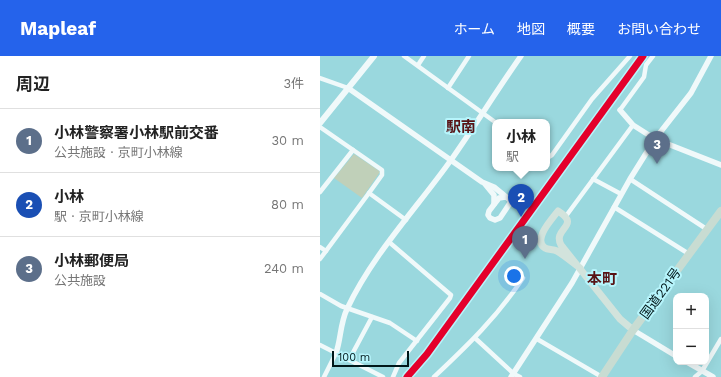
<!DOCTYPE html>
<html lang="ja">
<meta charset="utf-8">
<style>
:root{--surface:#fff;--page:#f2f2f2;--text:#222;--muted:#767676;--line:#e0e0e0;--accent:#2563eb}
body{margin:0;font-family:"Work Sans","Noto Sans JP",sans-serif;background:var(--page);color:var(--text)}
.controls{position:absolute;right:12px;bottom:12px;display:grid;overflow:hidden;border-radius:8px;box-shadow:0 4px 16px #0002}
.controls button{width:36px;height:36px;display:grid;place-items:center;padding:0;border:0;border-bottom:1px solid var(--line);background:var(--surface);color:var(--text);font:20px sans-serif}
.scale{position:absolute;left:12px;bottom:10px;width:77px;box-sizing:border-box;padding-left:4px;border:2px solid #001719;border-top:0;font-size:11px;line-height:14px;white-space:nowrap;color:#001719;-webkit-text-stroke:3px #b7f5fc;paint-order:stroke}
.you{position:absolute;left:194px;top:220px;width:14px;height:14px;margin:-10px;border:3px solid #fff;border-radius:50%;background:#1a73e8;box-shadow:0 0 0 6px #1a73e833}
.badge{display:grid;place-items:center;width:26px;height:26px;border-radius:50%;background:var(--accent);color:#fff;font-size:13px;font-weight:700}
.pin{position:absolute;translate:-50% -33px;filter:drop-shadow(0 1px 2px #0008)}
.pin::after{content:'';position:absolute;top:21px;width:14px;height:12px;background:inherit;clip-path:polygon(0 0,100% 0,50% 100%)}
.popup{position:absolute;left:172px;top:63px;width:58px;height:52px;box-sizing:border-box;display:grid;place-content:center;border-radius:8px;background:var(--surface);filter:drop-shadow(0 1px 3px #0005);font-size:13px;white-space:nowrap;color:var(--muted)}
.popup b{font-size:15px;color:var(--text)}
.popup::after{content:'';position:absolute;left:50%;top:100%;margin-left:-8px;border:8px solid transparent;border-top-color:var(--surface)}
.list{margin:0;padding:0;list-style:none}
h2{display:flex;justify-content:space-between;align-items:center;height:52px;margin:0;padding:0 16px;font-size:17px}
h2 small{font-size:13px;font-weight:400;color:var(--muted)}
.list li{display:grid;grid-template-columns:26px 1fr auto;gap:12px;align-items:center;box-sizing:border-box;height:64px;padding:0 16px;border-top:1px solid var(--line)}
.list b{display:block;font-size:15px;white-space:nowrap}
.list p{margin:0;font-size:13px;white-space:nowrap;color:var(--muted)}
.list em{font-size:13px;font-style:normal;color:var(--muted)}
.map{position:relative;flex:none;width:401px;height:321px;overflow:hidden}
header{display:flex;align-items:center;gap:24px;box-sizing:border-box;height:56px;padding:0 20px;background:var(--accent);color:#fff}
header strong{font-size:19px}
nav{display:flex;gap:22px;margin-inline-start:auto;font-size:14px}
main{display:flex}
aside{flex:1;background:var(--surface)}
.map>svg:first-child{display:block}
.green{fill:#c0d0b9}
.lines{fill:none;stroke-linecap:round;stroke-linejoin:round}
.minor{stroke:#f0f9fa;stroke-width:4.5}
.tertiary{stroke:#f0f9fa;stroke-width:5.5}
.secondary{stroke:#f0f9fa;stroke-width:6}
.primary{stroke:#d2e3dc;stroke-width:7}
.trunk{stroke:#c8dcd2;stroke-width:8}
.rail-1-casing{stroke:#b7f5fc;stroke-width:10}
.rail-1{stroke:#e4002b;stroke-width:7}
.labels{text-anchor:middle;stroke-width:4;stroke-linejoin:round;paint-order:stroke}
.street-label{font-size:13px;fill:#001719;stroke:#b7f5fc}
.quarter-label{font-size:15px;font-weight:bold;fill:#581315;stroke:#b7f5fc}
</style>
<header>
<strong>Mapleaf</strong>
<nav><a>ホーム</a><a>地図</a><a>概要</a><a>お問い合わせ</a></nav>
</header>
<main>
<aside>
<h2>周辺<small>3件</small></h2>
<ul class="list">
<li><span class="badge" style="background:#5c6f8a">1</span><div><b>小林警察署小林駅前交番</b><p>公共施設 · 京町小林線</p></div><em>30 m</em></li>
<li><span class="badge" style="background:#1a4fb4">2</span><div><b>小林</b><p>駅 · 京町小林線</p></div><em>80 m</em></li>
<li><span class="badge" style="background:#5c6f8a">3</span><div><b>小林郵便局</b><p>公共施設</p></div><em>240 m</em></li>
</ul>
</aside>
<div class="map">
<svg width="401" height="321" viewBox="0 0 401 321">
<rect width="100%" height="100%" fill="#9ad8de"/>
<!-- green -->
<path class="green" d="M34 98 58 114 60 116 42 142 14 122Z"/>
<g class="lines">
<!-- minor -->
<g class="minor">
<path d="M84 0 175 66"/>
<path d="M98 9 104 0"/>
<path d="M0 22 28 32"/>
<path d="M128 32 149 0"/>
<path d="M300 54 324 21 326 9 333 0"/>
<path d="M0 71 62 114V119L49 137 86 164"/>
<path d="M227 102 232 99 272 43 310 0"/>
<path d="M273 123 301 138"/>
<path d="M310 123 388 174"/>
<path d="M0 136 33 94"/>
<path d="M294 151 369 198"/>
<path d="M246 160 313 69"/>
<path d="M69 186 131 239 130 242 79 307 73 321"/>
<path d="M0 191 6 195"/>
<path d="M0 203 49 137"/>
<path d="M0 238 21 250 70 267 97 285"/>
<path d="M155 282 194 318 200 321"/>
<path d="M217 283 282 321"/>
<path d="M0 289 63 321"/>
<path d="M29 304 52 261"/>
<path d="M4 321 16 297"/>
<path d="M114 321C148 289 177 261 203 222"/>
<path d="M375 321 382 315 401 283"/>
</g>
<!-- tertiary -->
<g class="tertiary">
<path d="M28 32 162 126 174 131 190 144V147L180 162 175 164 170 162 168 159 169 155 179 142 185 141"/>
<path d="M300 54 313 69 335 83 401 109"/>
<path d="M165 128 174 139V148"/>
<path d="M313 274 356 300"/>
<path d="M16 297C21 283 20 268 27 253 53 198 96 153 131 104 155 70 177 34 201 0"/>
<path d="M367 306 393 321"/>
<path d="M191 321 252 227 310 123 335 83 371 37 391 0"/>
</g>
<!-- secondary -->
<path class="secondary" d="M0 67 54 0"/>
<!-- primary -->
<path class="primary" d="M260 212C252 206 245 200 237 195 233 193 228 194 225 192 212 184 232 163 238 155 262 170 232 172 241 189L300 263 313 274"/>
<!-- trunk -->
<path class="trunk" d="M282 321 313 274 401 155"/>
<defs>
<path id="rail-1" d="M87 321 107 298 323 0"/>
</defs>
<!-- rail-1 casing -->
<use href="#rail-1" class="rail-1-casing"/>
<!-- rail-1 -->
<use href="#rail-1" class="rail-1"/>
</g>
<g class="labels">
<!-- street labels -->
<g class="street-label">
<text transform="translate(340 237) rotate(-54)" y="5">国道221号</text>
</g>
<!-- quarter labels -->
<g class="quarter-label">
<text x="141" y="76">駅南</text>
<text x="282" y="228">本町</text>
</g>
</g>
</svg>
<div class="controls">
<button>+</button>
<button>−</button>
</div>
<div class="scale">100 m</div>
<div class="you"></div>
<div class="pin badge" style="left:205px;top:203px;background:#5c6f8a">1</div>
<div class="pin badge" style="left:201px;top:161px;background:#1a4fb4">2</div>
<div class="popup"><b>小林</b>駅</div>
<div class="pin badge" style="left:337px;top:108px;background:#5c6f8a">3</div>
</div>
</main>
